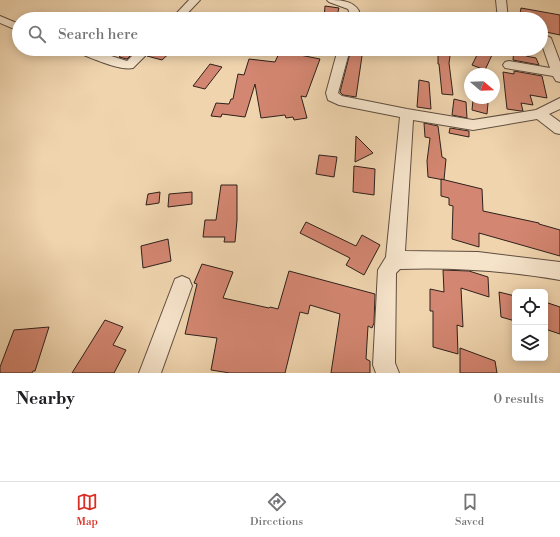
<!DOCTYPE html>
<style>
:root{--surface:#fff;--page:#f6f6f6;--text:#202124;--muted:#757577;--line:#e0e0e0;--accent:#d93025}
body{margin:0;font-family:"Libre Bodoni",serif;background:var(--page);color:var(--text)}
.controls{position:absolute;right:12px;bottom:12px;display:grid;overflow:hidden;border-radius:6px;box-shadow:0 2px 10px #0003}
.controls button{width:36px;height:36px;display:grid;place-items:center;padding:0;border:0;border-bottom:1px solid var(--line);background:var(--surface);color:var(--text);font:20px sans-serif}
.compass{position:absolute;left:464px;top:68px;width:36px;height:36px;border-radius:50%;background:var(--surface);box-shadow:0 2px 10px #0003;rotate:109deg}
.list{margin:0;padding:0;list-style:none}
h2{display:flex;justify-content:space-between;align-items:center;height:52px;margin:0;padding:0 16px;font-size:17px}
h2 small{font-size:13px;font-weight:400;color:var(--muted)}
.icon{flex:none;width:22px;height:22px;fill:none;stroke:currentColor;stroke-width:2;stroke-linecap:round;stroke-linejoin:round}
.map{position:relative;flex:none;width:560px;height:373px;overflow:hidden}
.search{position:absolute;background:var(--surface);box-shadow:0 2px 10px #0003;left:12px;right:12px;top:12px;height:44px;display:flex;align-items:center;gap:10px;box-sizing:border-box;padding:0 14px;border-radius:22px;color:var(--muted);font-size:15px}
.sheet{height:108px;background:var(--surface)}
nav{display:flex;justify-content:space-around;align-items:center;box-sizing:border-box;height:56px;border-top:1px solid var(--line);background:var(--surface);font-size:11px;color:var(--muted)}
nav a{display:grid;justify-items:center;gap:2px}
nav .on{color:var(--accent)}
.map>svg:first-child{display:block}
.building{fill:#d38671;stroke:#2f211b}
.lines{fill:none;stroke-linecap:round;stroke-linejoin:round}
.street-casing{stroke:#5f4e40;stroke-width:2}
.street{fill:#f5e3ca;fill-rule:evenodd}
</style>
<div class="map">
<svg width="560" height="373" viewBox="0 0 560 373">
<rect width="100%" height="100%" fill="#efd4ae"/>
<filter id="stains"><feTurbulence type="fractalNoise" baseFrequency=".005" numOctaves="4"/><feColorMatrix values="0 0 0 0 .2 0 0 0 0 .09 0 0 0 0 .02 0 0 0 .5 -.17"/></filter>
<radialGradient id="worn" r=".72"><stop offset=".6" stop-color="#630" stop-opacity="0"/><stop offset="1" stop-color="#630" stop-opacity=".3"/></radialGradient>
<!-- building -->
<g class="building">
<path d="M325 6 339 8 336 19H324Z"/>
<path d="M521 8 560 15V35L541 31V19H519Z"/>
<path d="M128 49H137L127 59 119 57Z"/>
<path d="M154 49H174L162 60 147 56Z"/>
<path d="M351 49H363L356 97 343 95 340 92Z"/>
<path d="M438 49H451L449 63 453 95 442 94 439 64H438Z"/>
<path d="M514 49 527 51 526 56 536 58 539 65 513 60Z"/>
<path d="M280 51 320 59 306 97 301 96 307 118 294 120 293 117 286 118 285 115 261 118 255 84 245 117 222 114 221 117 211 116 216 103 229 104 231 99H233L238 74 244 75 249 59 275 62Z"/>
<path d="M479 51 492 55 485 70 472 65Z"/>
<path d="M210 64 222 67 205 89 193 86Z"/>
<path d="M514 71 542 76 547 98 530 95 533 105 521 103 523 111H521L507 109 503 72 514 74Z"/>
<path d="M419 80 429 82 431 109 417 107Z"/>
<path d="M454 99 466 102 467 118 452 115Z"/>
<path d="M473 100 488 103 487 114 472 110Z"/>
<path d="M424 123 438 126 442 157 446 159 444 180 428 177 427 161 430 138 425 137Z"/>
<path d="M450 128 469 131V137L449 133Z"/>
<path d="M356 136 373 153 355 162Z"/>
<path d="M319 155 337 157 334 177 316 174Z"/>
<path d="M354 166 375 169 374 195 353 192Z"/>
<path d="M441 179 482 189 483 211 539 223V224L560 230V256L479 233V247L452 239 453 206 449 205V198L441 196Z"/>
<path d="M221 185H237V220L235 242H224L225 237H203L205 220H216Z"/>
<path d="M160 192 159 203 146 205 148 194Z"/>
<path d="M192 192V204L168 207 169 194Z"/>
<path d="M306 222 356 246 362 235 380 245 364 275 346 265 350 258 300 233Z"/>
<path d="M168 239 171 261 143 268 141 246Z"/>
<path d="M202 264 233 272 223 298 269 308 270 307 278 309 289 271 375 294 374 323 372 328 368 326 366 359 370 361V373H331L340 314 310 305 308 314 300 312 285 373H230L211 370 217 338 185 334 197 284 194 283Z"/>
<path d="M443 270 469 271 488 277 489 297 461 288 463 327 457 325 458 354 433 347V311H430V289L444 292Z"/>
<path d="M499 292 515 296V321L501 317Z"/>
<path d="M545 302 560 307V334L545 329Z"/>
<path d="M105 320 123 327 113 345 126 350 114 373H72Z"/>
<path d="M49 327 35 371H33L32 373H0V367L14 330Z"/>
<path d="M460 348 495 361 497 373H460Z"/>
</g>
<g class="lines">
<defs>
<g id="street">
<path d="M189 0H200L182 19H171Z"/>
<path d="M327 0C339 0 353 0 359 11L357 19H347L349 11 348 9 329 2Z"/>
<path d="M496 0H506L508 19H498Z"/>
<path d="M0 16 19 24V31L0 23Z"/>
<path d="M545 35 551 38 560 62V82L556 81 553 76 505 68 503 65 505 62 509 61 550 68 541 42V36Z"/>
<path d="M72 49H89L127 61 139 49H152L133 68C119 71 89 57 74 51Z"/>
<path d="M338 49H350L338 93 342 96 407 109 473 120 536 110 560 98V109L549 114 560 122V134L555 133 537 119 473 130 413 120 405 251 478 252 560 262V280C507 271 454 267 400 269L396 273 395 363 399 373H376L373 365 378 270 386 257 400 117 339 105 328 100 326 93Z"/>
<path d="M182 276 189 279 192 286 161 373H139L175 279Z"/>
</g>
</defs>
<!-- street casing -->
<use href="#street" class="street-casing"/>
<!-- street -->
<use href="#street" class="street"/>
</g>
<rect width="100%" height="100%" filter="url(#stains)"/>
<rect width="100%" height="100%" fill="url(#worn)"/>
</svg>
<div class="controls">
<button><svg class="icon" aria-label="locate" viewBox="0 0 24 24"><circle cx="12" cy="12" r="6"/><path d="M12 2v4M12 18v4M2 12h4M18 12h4"/></svg></button>
<button><svg class="icon" aria-label="layers" viewBox="0 0 24 24"><path d="M12 4l9 5-9 5-9-5zM3 14l9 5 9-5"/></svg></button>
</div>
<svg class="compass" viewBox="-18 -18 36 36"><path d="M0-13l5 13h-10z" fill="#e53935"/><path d="M0 13l5-13h-10z" fill="#757577"/></svg>
<div class="search"><svg class="icon" aria-label="search" viewBox="0 0 24 24"><circle cx="10" cy="10" r="6"/><path d="M15 15l6 6"/></svg>Search here</div>
</div>
<section class="sheet">
<h2>Nearby<small>0 results</small></h2>
<ul class="list">
</ul>
</section>
<nav>
<a class="on"><svg class="icon" aria-label="map" viewBox="0 0 24 24"><path d="M3 6l6-2 6 2 6-2v14l-6 2-6-2-6 2zM9 4v14M15 6v14"/></svg>Map</a>
<a><svg class="icon" aria-label="directions" viewBox="0 0 24 24"><path d="M12 3l9 9-9 9-9-9zM9 14v-3h6M13 9l2 2-2 2"/></svg>Directions</a>
<a><svg class="icon" aria-label="saved" viewBox="0 0 24 24"><path d="M7 4h10v16l-5-4-5 4z"/></svg>Saved</a>
</nav>
